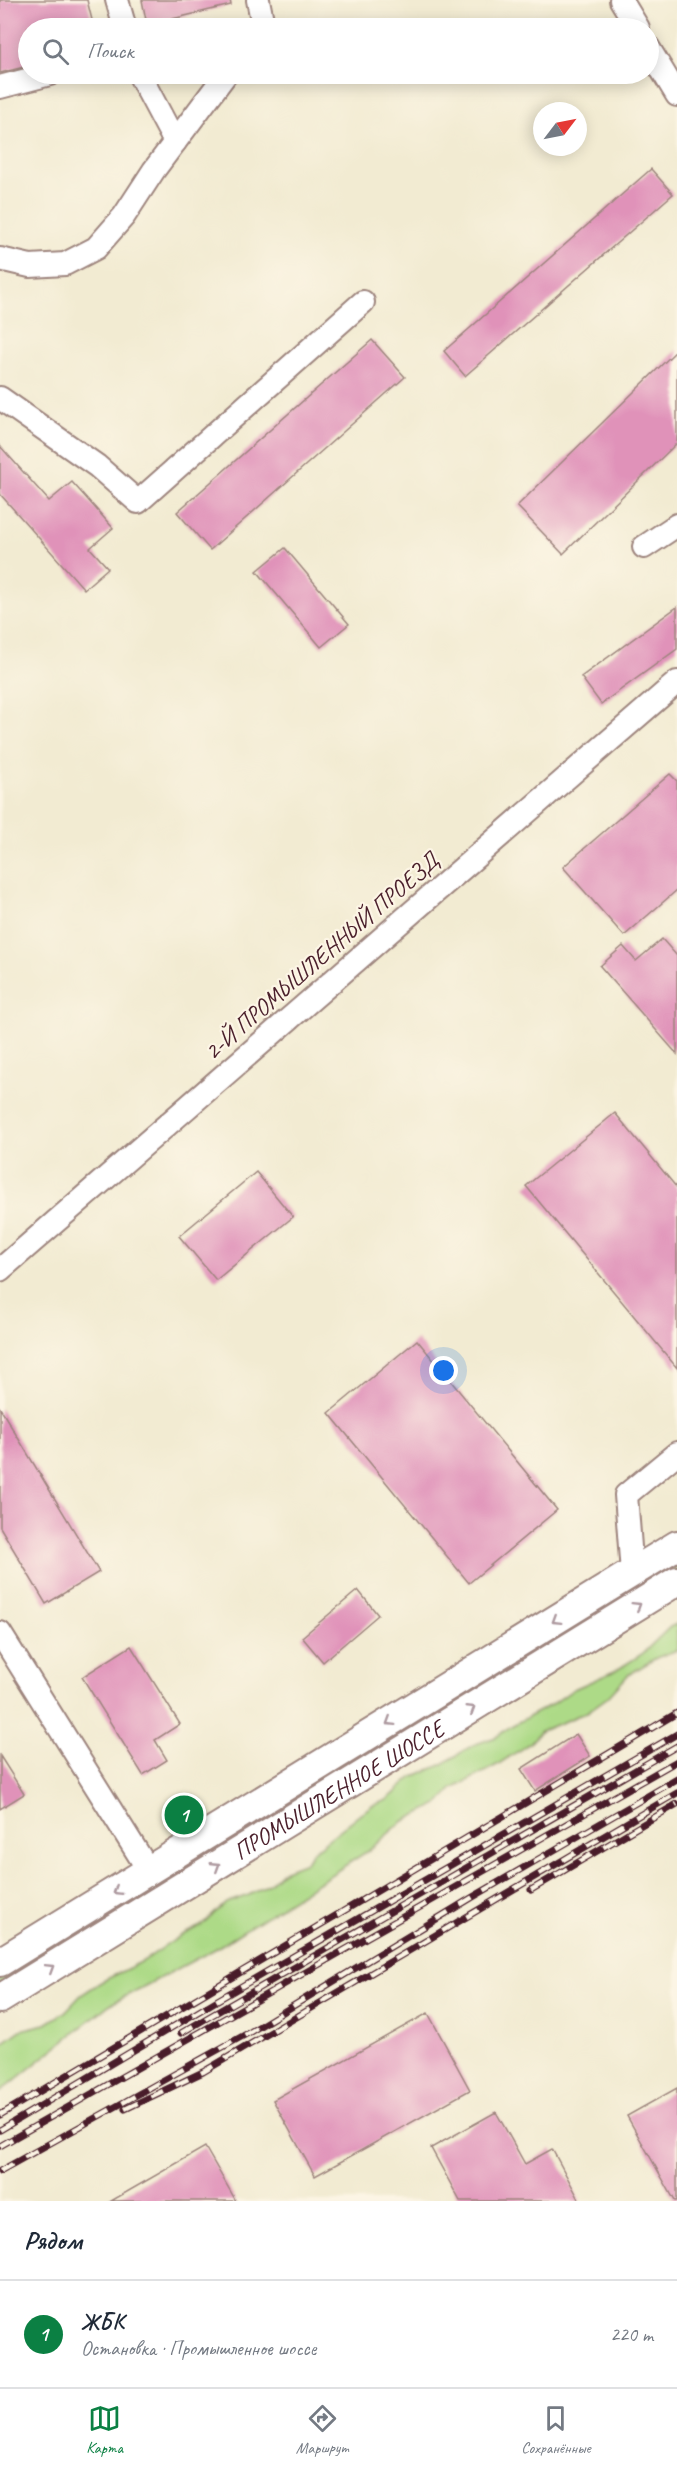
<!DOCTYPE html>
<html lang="ru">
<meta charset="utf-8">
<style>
:root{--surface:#fff;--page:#f6f6f7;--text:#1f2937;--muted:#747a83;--line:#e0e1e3;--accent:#0b8043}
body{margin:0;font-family:Caveat,sans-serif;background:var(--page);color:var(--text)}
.compass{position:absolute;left:533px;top:102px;width:54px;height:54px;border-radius:50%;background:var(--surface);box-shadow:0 3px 15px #0003;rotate:58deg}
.you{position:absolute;left:444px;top:1371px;width:21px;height:21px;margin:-15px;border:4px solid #fff;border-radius:50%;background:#1a73e8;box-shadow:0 0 0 9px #1a73e833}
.badge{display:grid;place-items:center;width:39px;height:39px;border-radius:50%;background:var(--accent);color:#fff;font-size:20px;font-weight:700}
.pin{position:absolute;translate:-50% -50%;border:3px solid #fff;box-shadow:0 2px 6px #0006}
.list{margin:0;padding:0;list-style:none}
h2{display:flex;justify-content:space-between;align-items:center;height:78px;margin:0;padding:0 24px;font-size:26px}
h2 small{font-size:20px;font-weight:400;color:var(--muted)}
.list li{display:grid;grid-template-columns:39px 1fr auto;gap:18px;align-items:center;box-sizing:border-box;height:108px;padding:0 24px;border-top:2px solid var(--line)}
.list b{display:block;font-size:22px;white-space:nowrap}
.list p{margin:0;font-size:20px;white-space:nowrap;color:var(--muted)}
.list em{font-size:20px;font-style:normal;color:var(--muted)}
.icon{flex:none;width:33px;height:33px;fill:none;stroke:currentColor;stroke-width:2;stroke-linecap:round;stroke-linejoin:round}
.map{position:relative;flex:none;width:677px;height:2201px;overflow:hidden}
.search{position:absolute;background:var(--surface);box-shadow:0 3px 15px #0003;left:18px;right:18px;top:18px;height:66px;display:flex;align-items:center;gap:15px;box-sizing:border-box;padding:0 21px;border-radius:33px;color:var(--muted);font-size:22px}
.sheet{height:186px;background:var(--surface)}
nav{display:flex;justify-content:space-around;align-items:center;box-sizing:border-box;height:84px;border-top:2px solid var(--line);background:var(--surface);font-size:16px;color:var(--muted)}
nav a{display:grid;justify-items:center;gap:3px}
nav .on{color:var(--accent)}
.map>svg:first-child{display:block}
.green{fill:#adda87;stroke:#7c7c59;stroke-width:1.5}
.building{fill:#e092b9}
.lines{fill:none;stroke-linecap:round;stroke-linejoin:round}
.minor-casing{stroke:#9e857e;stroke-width:26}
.major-casing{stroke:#9e857e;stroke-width:32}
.minor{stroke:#fff;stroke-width:22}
.major{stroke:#fff;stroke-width:28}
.rail-casing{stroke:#4a1f2b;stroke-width:7}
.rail{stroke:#fcf5e5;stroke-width:4.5;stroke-dasharray:14;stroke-linecap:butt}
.oneway{stroke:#ae9aa0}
.labels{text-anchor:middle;stroke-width:4.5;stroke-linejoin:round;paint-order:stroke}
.street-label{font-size:24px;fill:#4a1f2b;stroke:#fcf5e5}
</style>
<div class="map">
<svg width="677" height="2201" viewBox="0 0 677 2201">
<rect width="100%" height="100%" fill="#fcf5e5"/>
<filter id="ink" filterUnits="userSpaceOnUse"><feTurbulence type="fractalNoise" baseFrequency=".0167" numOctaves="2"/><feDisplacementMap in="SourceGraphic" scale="12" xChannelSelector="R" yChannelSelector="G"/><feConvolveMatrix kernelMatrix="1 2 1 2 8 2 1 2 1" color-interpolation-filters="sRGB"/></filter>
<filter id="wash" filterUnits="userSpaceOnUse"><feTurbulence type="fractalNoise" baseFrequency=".008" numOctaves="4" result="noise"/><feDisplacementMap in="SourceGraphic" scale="24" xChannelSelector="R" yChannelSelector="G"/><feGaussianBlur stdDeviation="1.35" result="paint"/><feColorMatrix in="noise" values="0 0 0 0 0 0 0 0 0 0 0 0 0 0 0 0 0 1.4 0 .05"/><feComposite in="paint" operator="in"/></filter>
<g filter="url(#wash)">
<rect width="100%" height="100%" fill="#f2ebd2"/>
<!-- green -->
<g class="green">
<path d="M677 1556V1571L415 1733 408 1722Z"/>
<path d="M677 1624V1650L656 1658 628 1675 608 1697 587 1712 541 1731 530 1743 497 1765 452 1789 440 1803 402 1822 368 1851 215 1949 109 2005 0 2092V2045L21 2030 46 2024 65 2012 81 1995 101 1982 143 1961 182 1935 201 1926 226 1903 249 1895 269 1884 283 1871 306 1862 313 1851 371 1806 387 1800 413 1777 443 1764 473 1745 496 1737 511 1726 554 1703 574 1689 617 1670 642 1654 670 1627Z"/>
<path d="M326 1773 333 1784 0 1989V1974Z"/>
</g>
<g id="blocks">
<!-- building -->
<g class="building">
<path d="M0 0H87L94 28H28V66L0 73Z"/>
<path d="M142 0H230L231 5 147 25Z"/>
<path d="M651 169 673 194 465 376 444 351Z"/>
<path d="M372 340 405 377 210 550 177 512Z"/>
<path d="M677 350V443L563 554 517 506Z"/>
<path d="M0 446 49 501 72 482 113 528 90 548 108 568 84 589 0 494Z"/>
<path d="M285 548 349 624 321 647 257 571Z"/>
<path d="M677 607V649L601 704 581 677Z"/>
<path d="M670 774 677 781V890L624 936 563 867Z"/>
<path d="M662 939 677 956V1054L600 966 623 946 636 961Z"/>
<path d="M615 1113 677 1188V1368L526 1186Z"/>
<path d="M256 1172 293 1217 216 1280 179 1236Z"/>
<path d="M417 1340 557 1510 469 1583 329 1413Z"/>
<path d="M0 1408 99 1572 46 1604 0 1527Z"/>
<path d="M358 1590 378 1615 323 1662 302 1637Z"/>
<path d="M131 1646 180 1724 155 1740 167 1760 143 1775 82 1677Z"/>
<path d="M576 1734 590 1756 535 1791 521 1769Z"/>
<path d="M0 1756 24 1794 0 1809Z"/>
<path d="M428 2013 470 2090 315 2176 273 2100Z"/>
<path d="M677 2088V2201H675L627 2116Z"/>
<path d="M496 2112 525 2164 552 2149 580 2201H460L431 2148Z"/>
<path d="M205 2147 236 2201H111Z"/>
</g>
</g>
</g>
<g filter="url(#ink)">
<use href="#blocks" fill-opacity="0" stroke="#9e857e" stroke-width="1.5"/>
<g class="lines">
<defs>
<g id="minor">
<path d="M117 0 125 28"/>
<path d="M258 0 263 25 260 28"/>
<path d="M621 0 638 28"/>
<path d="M648 47 677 95"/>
<path d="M139 74 175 142"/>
<path d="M0 87 50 74"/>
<path d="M0 259 30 266 65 264 96 248 124 216 154 170 226 74"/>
<path d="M0 398 97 466 138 502 363 302"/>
<path d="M644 547 677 525"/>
<path d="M0 1270 677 682"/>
<path d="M632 1573 626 1495 677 1453"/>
<path d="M0 1633 149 1871"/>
</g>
<g id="major">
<path d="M0 1962 677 1545"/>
<path id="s1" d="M0 1999 677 1581"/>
</g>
</defs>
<!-- minor casing -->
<use href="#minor" class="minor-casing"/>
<!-- major casing -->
<use href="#major" class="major-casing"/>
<!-- minor -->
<use href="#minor" class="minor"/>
<!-- major -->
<use href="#major" class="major"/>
<defs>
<g id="rail">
<path d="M531 1890 677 1804"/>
<path d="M181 2033 677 1746"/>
<path d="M125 2109 203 2072 677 1793"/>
<path d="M0 2115 677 1713"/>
<path d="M0 2130 216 2001 677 1734"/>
<path d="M0 2146 677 1761"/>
<path d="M0 2171 250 2032 473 1897 677 1779"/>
</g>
</defs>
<!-- rail casing -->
<use href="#rail" class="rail-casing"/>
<!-- rail -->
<use href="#rail" class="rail"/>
</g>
<!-- one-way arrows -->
<defs><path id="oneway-chevron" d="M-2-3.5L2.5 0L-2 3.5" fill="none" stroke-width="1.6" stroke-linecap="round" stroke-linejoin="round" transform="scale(1.5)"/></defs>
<g class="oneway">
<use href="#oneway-chevron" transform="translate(637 1606) rotate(-32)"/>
<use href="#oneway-chevron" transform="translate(556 1620) rotate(148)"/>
<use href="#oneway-chevron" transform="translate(471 1709) rotate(-32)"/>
<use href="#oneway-chevron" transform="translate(390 1722) rotate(148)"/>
<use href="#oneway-chevron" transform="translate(216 1866) rotate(-32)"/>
<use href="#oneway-chevron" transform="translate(117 1891) rotate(148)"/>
<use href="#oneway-chevron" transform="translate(50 1968) rotate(-32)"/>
</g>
</g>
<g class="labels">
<!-- street labels -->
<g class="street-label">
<text transform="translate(321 956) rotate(-41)" y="8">2-Й ПРОМЫШЛЕННЫЙ ПРОЕЗД</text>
<text dy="8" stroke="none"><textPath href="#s1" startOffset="398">ПРОМЫШЛЕННОЕ ШОССЕ</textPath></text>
</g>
</g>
</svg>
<svg class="compass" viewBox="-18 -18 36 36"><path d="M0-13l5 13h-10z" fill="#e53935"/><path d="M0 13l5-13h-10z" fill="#747a83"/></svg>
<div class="you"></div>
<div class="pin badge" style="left:184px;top:1815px">1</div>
<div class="search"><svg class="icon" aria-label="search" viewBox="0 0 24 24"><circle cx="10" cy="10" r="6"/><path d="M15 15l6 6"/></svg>Поиск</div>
</div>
<section class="sheet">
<h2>Рядом<small></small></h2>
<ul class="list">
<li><span class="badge">1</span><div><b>ЖБК</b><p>Остановка · Промышленное шоссе</p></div><em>220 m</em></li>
</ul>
</section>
<nav>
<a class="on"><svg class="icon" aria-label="map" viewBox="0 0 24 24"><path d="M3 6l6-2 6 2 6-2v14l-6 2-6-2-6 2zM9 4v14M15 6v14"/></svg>Карта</a>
<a><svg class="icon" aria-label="directions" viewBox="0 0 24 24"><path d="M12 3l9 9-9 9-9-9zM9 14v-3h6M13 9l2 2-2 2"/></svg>Маршрут</a>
<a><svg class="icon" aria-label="saved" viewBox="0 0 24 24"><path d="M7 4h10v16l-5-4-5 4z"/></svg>Сохранённые</a>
</nav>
